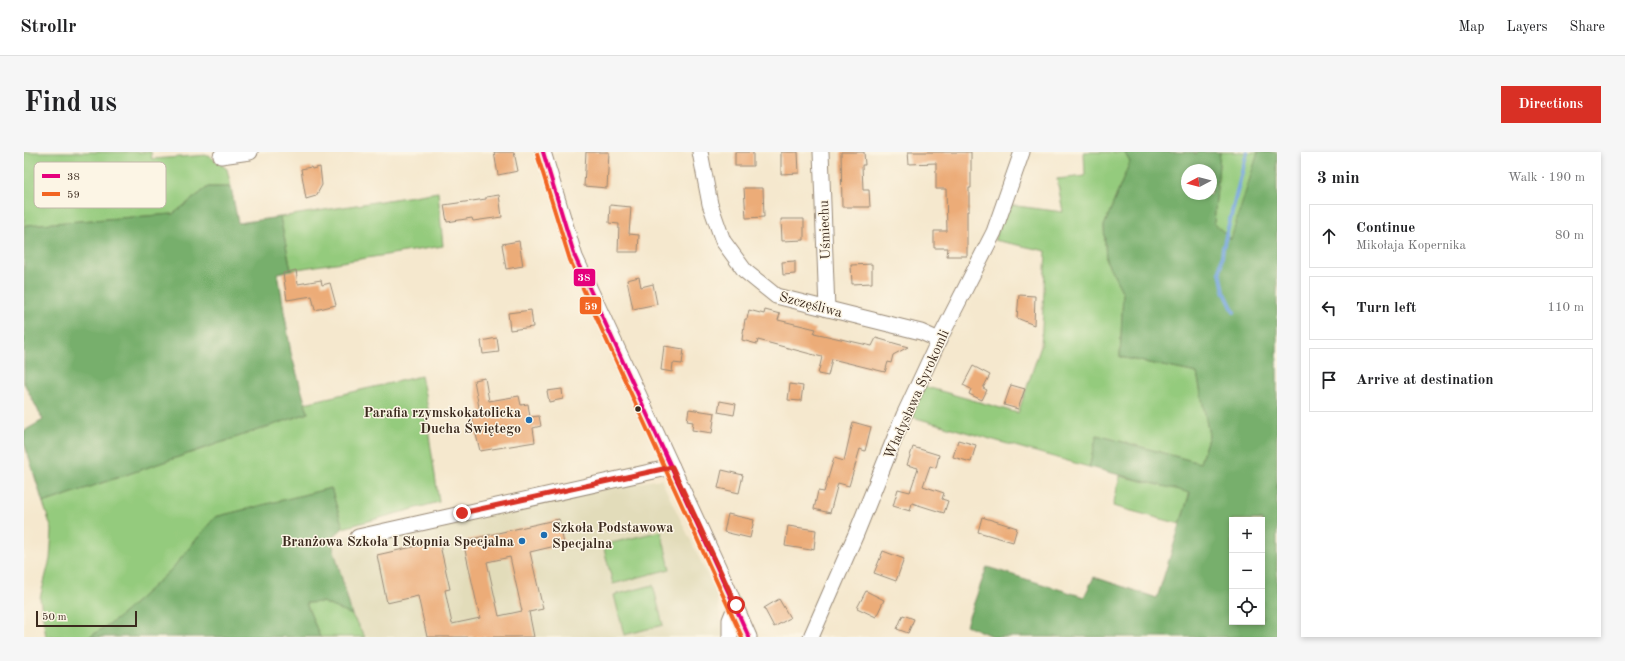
<!DOCTYPE html>
<meta charset="utf-8">
<style>
:root{--surface:#fff;--page:#f6f6f6;--text:#202124;--muted:#757577;--line:#e0e0e0;--accent:#d93025}
body{margin:0;font-family:"Old Standard TT",serif;background:var(--page);color:var(--text)}
.controls{position:absolute;right:12px;bottom:12px;display:grid;overflow:hidden;border-radius:0px;box-shadow:0 2px 6px #0003}
.controls button{width:36px;height:36px;display:grid;place-items:center;padding:0;border:0;border-bottom:1px solid var(--line);background:var(--surface);color:var(--text);font:20px sans-serif}
.compass{position:absolute;left:1157px;top:12px;width:36px;height:36px;border-radius:50%;background:var(--surface);box-shadow:0 2px 6px #0003;rotate:263deg}
.scale{position:absolute;left:12px;bottom:10px;width:101px;box-sizing:border-box;padding-left:4px;border:2px solid #3b2a1e;border-top:0;font-size:11px;line-height:14px;white-space:nowrap;color:#3b2a1e;-webkit-text-stroke:3px #fcf5e5;paint-order:stroke}
.stop{position:absolute;width:12px;height:12px;margin:-9px;border:3px solid #d93025;border-radius:50%;background:#fff}
.stop.end{background:#d93025;border-color:#fff;box-shadow:0 1px 4px #0008}
.list{margin:0;padding:0;list-style:none}
h2{display:flex;justify-content:space-between;align-items:center;height:52px;margin:0;padding:0 16px;font-size:17px}
h2 small{font-size:13px;font-weight:400;color:var(--muted)}
.list li{display:grid;grid-template-columns:26px 1fr auto;gap:12px;align-items:center;box-sizing:border-box;height:64px;margin:0 8px 8px;padding:0 8px;border:1px solid var(--line);border-radius:0px}
.list b{display:block;font-size:15px;white-space:nowrap}
.list p{margin:0;font-size:13px;white-space:nowrap;color:var(--muted)}
.list em{font-size:13px;font-style:normal;color:var(--muted)}
.icon{flex:none;width:22px;height:22px;fill:none;stroke:currentColor;stroke-width:2;stroke-linecap:round;stroke-linejoin:round}
.map{position:relative;flex:none;width:1253px;height:485px;overflow:hidden;border-radius:0px}
header{display:flex;align-items:center;gap:24px;box-sizing:border-box;height:56px;padding:0 20px;background:var(--surface);border-bottom:1px solid var(--line)}
header strong{font-size:19px}
nav{display:flex;gap:22px;margin-inline-start:auto;font-size:14px}
.intro{display:flex;align-items:center;justify-content:space-between;box-sizing:border-box;height:96px;padding:0 24px}
h1{margin:0;font-size:28px}
.button{padding:10px 18px;border-radius:0px;background:var(--accent);color:#fff;font-size:14px;font-weight:700}
main{display:flex;gap:24px;padding:0 24px}
aside{flex:1;background:var(--surface);border-radius:0px;box-shadow:0 2px 6px #0003}
.map>svg:first-child{display:block}
.built{fill:#e2dcba}
.green{fill:#94cb7d;stroke:#687a4e}
.forest{fill:#77af6c;stroke:#596c45;fill-rule:evenodd}
.lines{fill:none;stroke-linecap:round;stroke-linejoin:round}
.stream{stroke:#75a5df;stroke-width:4}
.building{fill:#ecac78;fill-rule:evenodd}
.minor-casing{stroke:#988976;stroke-width:17}
.minor{stroke:#fff;stroke-width:15}
.bus-1-casing{stroke:#fcf5e5;stroke-width:7}
.bus-2-casing{stroke:#fcf5e5;stroke-width:7}
.bus-1{stroke:#e5007d;stroke-width:4}
.bus-2{stroke:#f26522;stroke-width:4}
.route{stroke:#d93025;stroke-width:5}
.bus-dot{fill:#3b2a1e;stroke:#fcf5e5;stroke-width:1.5}
.poi-dot{fill:#1f6fb2;stroke:#fcf5e5;stroke-width:1.5}
.labels{text-anchor:middle;stroke-width:3;stroke-linejoin:round;paint-order:stroke}
.street-label{font-size:14px;fill:#3b2a1e;stroke:#fcf5e5}
.poi-label{font-size:14px;font-weight:bold;fill:#3b2a1e;stroke:#fcf5e5;text-anchor:end}
.key{fill:#fcf5e5;stroke:#c2b8a9;stroke-width:1}
.key-label{font-size:11px;fill:#3b2a1e}
.line-badge{stroke:#fcf5e5;stroke-width:1.5}
.badge-label{font-size:11px;text-anchor:middle;font-weight:bold;fill:#fff}
</style>
<header>
<strong>Strollr</strong>
<nav><a>Map</a><a>Layers</a><a>Share</a></nav>
</header>
<div class="intro"><h1>Find us</h1><a class="button">Directions</a></div>
<main>
<div class="map">
<svg width="1253" height="485" viewBox="0 0 1253 485">
<rect width="100%" height="100%" fill="#fcf5e5"/>
<filter id="ink" filterUnits="userSpaceOnUse"><feTurbulence type="fractalNoise" baseFrequency=".025" numOctaves="2"/><feDisplacementMap in="SourceGraphic" scale="8" xChannelSelector="R" yChannelSelector="G"/><feConvolveMatrix kernelMatrix="1 2 1 2 8 2 1 2 1" color-interpolation-filters="sRGB"/></filter>
<filter id="wash" filterUnits="userSpaceOnUse"><feTurbulence type="fractalNoise" baseFrequency=".012" numOctaves="4" result="noise"/><feDisplacementMap in="SourceGraphic" scale="16" xChannelSelector="R" yChannelSelector="G"/><feGaussianBlur stdDeviation="0.9" result="paint"/><feColorMatrix in="noise" values="0 0 0 0 0 0 0 0 0 0 0 0 0 0 0 0 0 1.4 0 .05"/><feComposite in="paint" operator="in"/></filter>
<g filter="url(#wash)">
<rect width="100%" height="100%" fill="#f5e8ce"/>
<!-- built -->
<path class="built" d="M637 327 692 441 700 485H341L328 463 307 387Z"/>
<!-- green -->
<g class="green">
<path d="M0 0H127L128 7 184 3 203 17 207 35H184L149 62 3 73 0 74Z"/>
<path d="M1060 0H1100L1106 10 1080 74 1082 108 1099 141 1096 205 1173 221 1185 283 1176 311 1073 283 1065 315 885 264 899 234 994 261 1017 194 1022 99 970 88 985 53 1039 60 1033 27 1061 24Z"/>
<path d="M1196 0H1247L1222 141 1190 71Z"/>
<path d="M414 40 419 94 267 118 256 65Z"/>
<path d="M397 224 405 261 402 263 415 350 319 376 307 336 191 365 147 418 93 467 65 485H22L16 446 26 407 28 378 19 351 284 261 281 251Z"/>
<path d="M1096 324 1166 340 1156 372 1089 354Z"/>
<path d="M637 379 646 417 589 432 579 393Z"/>
<path d="M629 433 639 473 600 483 590 443Z"/>
<path d="M298 450 328 463 341 485H296L282 451Z"/>
</g>
<!-- forest -->
<g class="forest">
<path d="M1100 0H1171V2L1175 0H1196L1190 71 1207 87 1234 0H1253V485H970L942 473 963 415 1060 445 1070 425 1133 446 1166 341 1065 315 1073 283 1176 311 1185 283 1173 221 1096 205 1099 141 1082 108 1080 74 1106 10ZM1163 18H1187V42H1163ZM1208 368H1238V470H1208Z"/>
<path d="M184 35H207L214 71 256 65 267 118 254 121 267 201 284 261 19 351 0 290V279L19 268 0 231V74L3 73 149 62Z"/>
<path d="M307 336 319 376 307 387 328 463 298 450 282 451 296 485H65L93 467 147 418 191 365Z"/>
</g>
<g class="lines">
<!-- stream -->
<path class="stream" d="M1210 160 1200 139 1196 120 1199 96 1223 0"/>
</g>
<g id="blocks">
<!-- building -->
<g class="building">
<path d="M470 0H490L494 19 474 23Z"/>
<path d="M562 0H585L583 36 560 34Z"/>
<rect x="711" y="0" width="18" height="14"/>
<path d="M757 0H774L775 21 757 22Z"/>
<path d="M817 0H840L841 13H838L839 38H845L846 55H818Z"/>
<path d="M884 0H947V36H945V59H943V104H923L924 96H910V79H923L922 37H912V11L885 12Z"/>
<path d="M287 15 288 17 296 15 298 33 292 44 282 47 277 17Z"/>
<path d="M720 36H739L740 65 722 66Z"/>
<path d="M475 43 478 65 449 69 448 66 423 70 420 53 462 47V45Z"/>
<path d="M586 53 607 55 605 82 615 83 614 100H594L595 72 585 71Z"/>
<path d="M757 67H780V88L758 89Z"/>
<path d="M495 89 499 114 482 117 478 92Z"/>
<path d="M771 109V122L759 123 758 110Z"/>
<path d="M848 112V131L828 132 827 113Z"/>
<path d="M272 118 274 132 297 128 298 133 306 131 312 153 291 158 288 144 263 148 259 121Z"/>
<path d="M615 125 617 135 629 132 633 152 609 157 603 128Z"/>
<path d="M995 143 1011 144 1010 173 993 166Z"/>
<path d="M507 158 509 175 486 178 484 161Z"/>
<path d="M725 158 740 162 741 158 756 162 754 168 792 177 790 181 848 194 852 186 884 195 869 203 867 211 864 210 861 220 808 207 804 224 794 222 798 205 734 188 733 192 718 188 721 167H723Z"/>
<path d="M473 186 475 200 459 202 457 189Z"/>
<path d="M640 194 660 197 658 212 649 211 648 220 637 218Z"/>
<path d="M949 214 966 223 959 236 963 238 958 248 945 242 947 237 939 233Z"/>
<path d="M461 226 465 249 495 244 497 253 504 252 506 265 515 264 517 274 509 276 511 290 456 299 447 262 456 261 450 228Z"/>
<path d="M766 232 779 234 777 249 764 248Z"/>
<path d="M987 233 1001 237 994 257 980 253Z"/>
<path d="M538 237 539 247 525 250 523 239Z"/>
<path d="M696 249 712 252 710 263 694 260Z"/>
<path d="M665 257 691 261 688 281 668 278 669 270 663 269Z"/>
<path d="M829 270 847 275 841 299 836 297 825 334 814 331 806 361 790 357 794 339 800 340 810 306 820 309Z"/>
<path d="M934 288 952 293 947 310 929 305Z"/>
<path d="M889 295 915 303 912 316 906 314 899 334 920 341 918 347 924 349 920 361 888 351 886 359 869 354 874 337 886 340 894 316 883 313Z"/>
<path d="M698 318 719 323 715 341 694 336Z"/>
<path d="M704 362 730 368 726 386 700 380Z"/>
<path d="M958 365 993 376 989 390 954 380Z"/>
<path d="M535 367 540 392 506 400 519 457 505 460 510 485H403L394 444 363 451 353 403 415 389 426 437 421 438 428 472 456 466 439 389ZM486 405 498 459 475 464 463 410Z"/>
<path d="M764 374 792 378 790 397 787 396V398L761 394Z"/>
<path d="M859 399 880 407 872 429 850 421Z"/>
<path d="M842 439 860 448 852 465 833 456Z"/>
<path d="M755 447 766 466 750 475 740 456Z"/>
<path d="M879 463 890 467 884 481 873 477Z"/>
</g>
</g>
</g>
<g filter="url(#ink)">
<use href="#blocks" fill-opacity="0" stroke="#988976" stroke-width="1"/>
<g class="lines">
<defs>
<g id="minor">
<path d="M519 0 551 105 696 419 725 485"/>
<path d="M676 0 686 52 699 89 721 119 752 144 897 180 915 188"/>
<path d="M797 0 803 157"/>
<path d="M197 4 226 0"/>
<path d="M334 385 648 315"/>
<path d="M706 485V468L712 453"/>
<path d="M787 485 832 382 880 263 915 188 970 80 998 0"/>
</g>
</defs>
<!-- minor casing -->
<use href="#minor" class="minor-casing"/>
<!-- minor -->
<use href="#minor" class="minor"/>
<defs>
<path id="bus-1" d="M519 0 551 105 725 485"/>
<path id="bus-2" d="M513 2 546 108 718 485"/>
</defs>
<!-- bus-1 casing -->
<use href="#bus-1" class="bus-1-casing"/>
<!-- bus-2 casing -->
<use href="#bus-2" class="bus-2-casing"/>
<!-- bus-1 -->
<use href="#bus-1" class="bus-1"/>
<!-- bus-2 -->
<use href="#bus-2" class="bus-2"/>
</g>
</g>
<g class="lines" filter="url(#ink)">
<!-- route -->
<path class="route" d="M438 361 648 315 712 453"/>
</g>
<!-- markers -->
<circle class="bus-dot" cx="614" cy="257" r="3.5"/>
<g class="poi-dot">
<circle cx="505" cy="268" r="4"/>
<circle cx="520" cy="383" r="4"/>
<circle cx="498" cy="389" r="4"/>
</g>
<g class="labels">
<!-- street labels -->
<g class="street-label">
<text transform="translate(800 78) rotate(-92)" y="5">Uśmiechu</text>
<text transform="translate(787 152) rotate(15)" y="5">Szczęśliwa</text>
<text transform="translate(892 242) rotate(-66)" y="5">Władysława Syrokomli</text>
</g>
<!-- poi labels -->
<g class="poi-label">
<text x="497" y="265">Parafia rzymskokatolicka<tspan x="497" dy="16">Ducha Świętego</tspan></text>
<text x="528" y="380" text-anchor="start">Szkoła Podstawowa<tspan x="528" dy="16">Specjalna</tspan></text>
<text x="490" y="394">Branżowa Szkoła I Stopnia Specjalna</text>
</g>
</g>
<!-- legend -->
<rect x="10" y="10" width="132" height="46" rx="6" class="key"/>
<rect x="18" y="22" width="18" height="4" fill="#e5007d"/>
<rect x="18" y="40" width="18" height="4" fill="#f26522"/>
<g class="key-label">
<text x="43" y="28">38</text>
<text x="43" y="46">59</text>
</g>
<g class="line-badge">
<rect x="549" y="116" width="23" height="19" rx="4" fill="#e5007d"/>
<rect x="555" y="144" width="23" height="19" rx="4" fill="#f26522"/>
</g>
<g class="badge-label">
<text x="560" y="129">38</text>
<text x="567" y="158">59</text>
</g>
</svg>
<div class="controls">
<button>+</button>
<button>−</button>
<button><svg class="icon" aria-label="locate" viewBox="0 0 24 24"><circle cx="12" cy="12" r="6"/><path d="M12 2v4M12 18v4M2 12h4M18 12h4"/></svg></button>
</div>
<svg class="compass" viewBox="-18 -18 36 36"><path d="M0-13l5 13h-10z" fill="#e53935"/><path d="M0 13l5-13h-10z" fill="#757577"/></svg>
<div class="scale">50 m</div>
<div class="stop" style="left:712px;top:453px"></div>
<div class="stop end" style="left:438px;top:361px"></div>
</div>
<aside>
<h2>3 min<small>Walk · 190 m</small></h2>
<ul class="list">
<li><svg class="icon" aria-label="ahead" viewBox="0 0 24 24"><path d="M12 20V5M6 11l6-6 6 6"/></svg><div><b>Continue</b><p>Mikołaja Kopernika</p></div><em>80 m</em></li>
<li><svg class="icon" aria-label="left" viewBox="0 0 24 24"><path d="M17 20v-9H6M10 6l-5 5 5 5"/></svg><div><b>Turn left</b></div><em>110 m</em></li>
<li><svg class="icon" aria-label="arrive" viewBox="0 0 24 24"><path d="M6 21V4h12l-3 4 3 4H6"/></svg><div><b>Arrive at destination</b></div></li>
</ul>
</aside>
</main>
